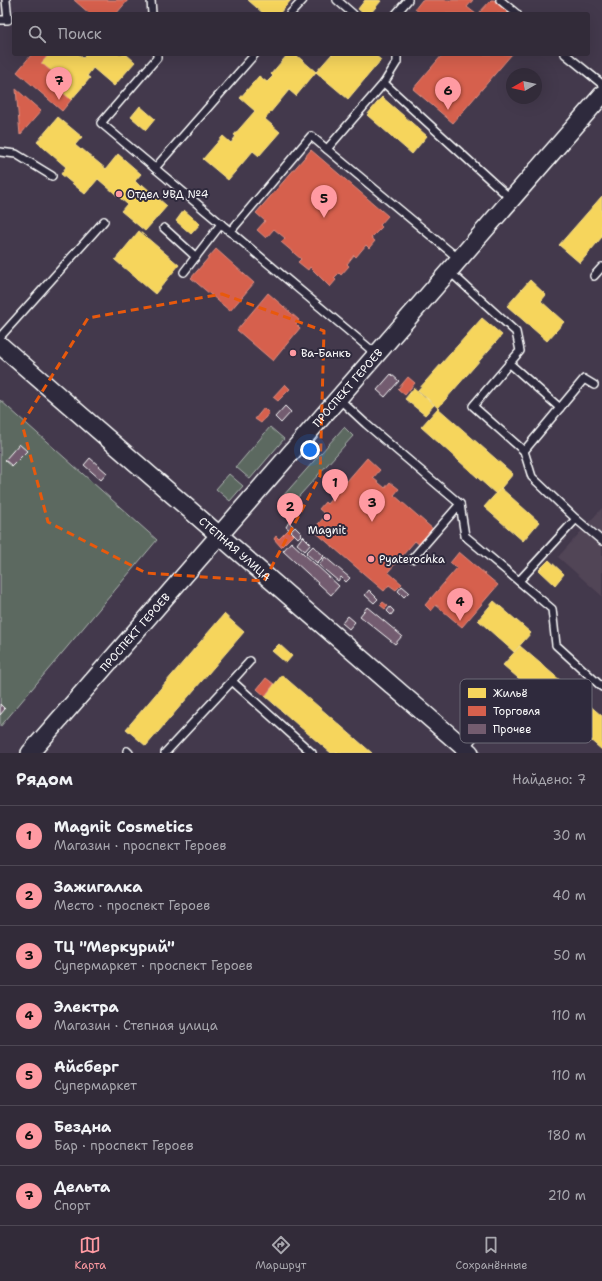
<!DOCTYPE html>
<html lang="ru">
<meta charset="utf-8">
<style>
:root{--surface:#322b39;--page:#3d3744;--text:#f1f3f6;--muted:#a8a7ae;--line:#4d4753;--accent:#ff9aa2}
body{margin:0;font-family:"Shantell Sans",sans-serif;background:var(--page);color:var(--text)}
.compass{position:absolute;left:506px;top:68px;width:36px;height:36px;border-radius:50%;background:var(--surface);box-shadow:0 4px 16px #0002;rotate:261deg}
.you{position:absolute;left:310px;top:450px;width:14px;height:14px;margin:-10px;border:3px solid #fff;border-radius:50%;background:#1a73e8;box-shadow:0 0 0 6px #1a73e833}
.badge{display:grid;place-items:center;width:26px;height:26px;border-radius:50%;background:var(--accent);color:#111;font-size:13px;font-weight:700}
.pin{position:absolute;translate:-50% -33px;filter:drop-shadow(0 1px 2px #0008)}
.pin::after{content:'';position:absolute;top:21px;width:14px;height:12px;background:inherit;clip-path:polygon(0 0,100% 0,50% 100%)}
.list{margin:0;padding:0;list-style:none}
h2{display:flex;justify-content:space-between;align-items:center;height:52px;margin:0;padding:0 16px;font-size:17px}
h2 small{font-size:13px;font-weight:400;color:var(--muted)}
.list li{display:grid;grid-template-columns:26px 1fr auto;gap:12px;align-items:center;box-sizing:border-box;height:60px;padding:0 16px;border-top:1px solid var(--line)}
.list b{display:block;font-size:15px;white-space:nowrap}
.list p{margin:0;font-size:13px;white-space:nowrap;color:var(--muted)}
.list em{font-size:13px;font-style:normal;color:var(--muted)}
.icon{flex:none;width:22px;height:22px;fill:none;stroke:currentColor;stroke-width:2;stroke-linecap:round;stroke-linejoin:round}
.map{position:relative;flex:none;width:602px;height:753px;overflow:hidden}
.search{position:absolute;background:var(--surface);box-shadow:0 4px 16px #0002;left:12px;right:12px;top:12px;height:44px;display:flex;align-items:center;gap:10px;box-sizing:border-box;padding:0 14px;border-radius:4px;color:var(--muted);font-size:15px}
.sheet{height:472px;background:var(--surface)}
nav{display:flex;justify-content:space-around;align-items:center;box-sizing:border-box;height:56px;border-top:1px solid var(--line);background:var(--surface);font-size:11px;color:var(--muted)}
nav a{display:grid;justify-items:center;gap:2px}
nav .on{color:var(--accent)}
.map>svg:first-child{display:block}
.built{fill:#514456}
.green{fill:#5b6960;stroke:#adb4b0}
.homes{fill:#f6d55c;stroke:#f9e28d}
.shops{fill:#d6604d;stroke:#e29082}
.building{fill:#735c6f;stroke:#fff}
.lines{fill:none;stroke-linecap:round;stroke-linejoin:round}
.service-casing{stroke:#fff;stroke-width:10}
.tertiary-casing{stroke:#fff;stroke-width:20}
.service{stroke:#2f2a3d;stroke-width:7}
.tertiary{stroke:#2f2a3d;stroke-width:17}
.marked{fill:none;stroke:#e8590c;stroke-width:3;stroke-dasharray:8 5;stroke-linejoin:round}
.poi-dot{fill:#ff9aa2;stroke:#2f2a3d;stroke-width:1.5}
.labels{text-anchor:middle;stroke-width:4;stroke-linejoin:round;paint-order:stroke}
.poi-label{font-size:11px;fill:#fff;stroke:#2f2a3d;text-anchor:start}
.street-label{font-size:11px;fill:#fff;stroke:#2f2a3d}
.key{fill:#2f2a3d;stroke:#6d6a77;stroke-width:1}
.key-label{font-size:11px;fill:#fff}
</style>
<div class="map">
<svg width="602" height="753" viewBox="0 0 602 753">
<rect width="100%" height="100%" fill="#43394c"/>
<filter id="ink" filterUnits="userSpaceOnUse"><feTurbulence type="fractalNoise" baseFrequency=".025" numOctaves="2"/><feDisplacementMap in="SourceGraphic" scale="8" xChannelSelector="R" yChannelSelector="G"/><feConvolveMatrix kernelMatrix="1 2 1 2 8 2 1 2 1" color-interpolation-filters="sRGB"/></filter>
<g filter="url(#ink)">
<!-- built -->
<path class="built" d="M602 508V596L558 557Z"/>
<!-- green -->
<g class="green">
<path d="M0 400 157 540 0 727Z"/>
<path d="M270 427 284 439 250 479 236 467Z"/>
<path d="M344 427 353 436 292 504 283 496Z"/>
<path d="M229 474 243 486 230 501 216 489Z"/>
</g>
<!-- homes -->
<g class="homes">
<path d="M248 0H291L279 14H264Z"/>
<path d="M365 0H379L381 1 370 14H364L358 9Z"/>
<path d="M49 54H78L83 58 85 55 83 54H126L135 62 114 86 93 68 87 76 90 78 71 100 50 82 56 75 41 63Z"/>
<path d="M288 54H295L316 72 296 96 289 90 265 119 280 132 259 156 253 151 228 180 203 159 223 136 231 143 236 136 234 135 255 111 240 98 259 76 267 82 273 76 271 74Z"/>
<path d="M332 54H374L381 60 348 99 316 72Z"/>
<path d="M382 97 427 136 412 154 367 115Z"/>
<path d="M140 106 155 119 146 130 131 117Z"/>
<path d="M58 117 82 137 75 145 81 150 82 149 106 169 118 154 141 174 135 181 141 187 143 185 167 206 145 231 121 211 127 204 98 179 85 194 61 174 66 167 37 142Z"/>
<path d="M602 196V237L580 263 559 245Z"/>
<path d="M184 210 200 224 191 234 176 221Z"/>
<path d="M139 231 179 265 155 294 115 260Z"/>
<path d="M530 280 546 295 541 301 564 322 547 341 507 306Z"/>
<path d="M482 318 502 335 438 408 418 390Z"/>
<path d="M414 388 434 405 425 415 405 399Z"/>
<path d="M438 408 513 474 496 494 421 427Z"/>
<path d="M501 488 539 522 523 541 484 507Z"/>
<path d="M549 560 564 574 555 585 539 570Z"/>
<path d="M494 601 531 633 514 652 478 620Z"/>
<path d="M224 614 244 632 146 746 126 729Z"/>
<path d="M279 644 292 656 286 663 272 651Z"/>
<path d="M520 646 602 716V750L503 665Z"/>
<path d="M282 675 372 753H331L299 726 265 696Z"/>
</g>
<!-- shops -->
<g class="shops">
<path d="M74 0H128L116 14H90Z"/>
<path d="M422 0H473L467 7 476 14H421L415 9Z"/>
<path d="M491 0H494L510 14H478Z"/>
<path d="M32 54H49L41 63 56 75 50 82 71 100 62 111 17 72Z"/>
<path d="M443 54H512L453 123 413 89Z"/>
<path d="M16 89 41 111 20 135Z"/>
<path d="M311 150 388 216 380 225 382 227 371 238 375 241 369 248 366 245 356 257 354 255 347 264 349 266 341 275 339 273 334 278 336 280 330 287 310 267 308 270 298 262 301 259 281 242 285 238 274 229 266 238 257 230 265 221 256 213Z"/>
<path d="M216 249 254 283 230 311 191 278Z"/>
<path d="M268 293 299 320 296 324 300 328 273 361 237 330Z"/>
<path d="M408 377 415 383 405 395 398 389Z"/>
<path d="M285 384 290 389 278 401 273 397Z"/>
<path d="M264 408 269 413 261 423 255 419Z"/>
<path d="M367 458 380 470 373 478 385 488 390 482 399 489 394 495 434 530 420 545 415 541 388 572 402 584 396 590 389 585 384 591 313 530 326 515 319 509 325 502 327 504Z"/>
<path d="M288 530 293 535 281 547 274 539 276 536 279 539Z"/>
<path d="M459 552 498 585 462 627 436 605 431 611 425 605 457 568 450 563Z"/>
<path d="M383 602 388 606 385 609 380 605Z"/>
<path d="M266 678 274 684 265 696 257 689Z"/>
</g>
<!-- building -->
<g class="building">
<path d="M391 374 399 381 385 397 377 390Z"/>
<path d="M285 406 291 412 281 423 275 417Z"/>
<path d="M19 444 27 451 12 466 5 460Z"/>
<path d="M90 458 107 473 101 480 84 465Z"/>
<path d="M289 522 293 526 290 530 286 527Z"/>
<path d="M295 527 302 534 298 538 291 531Z"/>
<path d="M303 536 311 544 305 551 297 544Z"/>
<path d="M291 542 339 586 331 595 283 551Z"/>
<path d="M313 546 324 556 317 563 306 553Z"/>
<path d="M325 557 350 578 346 582 341 577 338 581 319 565Z"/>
<path d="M402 586 409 592 404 597 398 591Z"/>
<path d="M369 590 378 599 374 603 365 595Z"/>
<path d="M367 607 402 636 395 644 360 616Z"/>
<path d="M390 607 394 611 391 615 387 611Z"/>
<path d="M348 616 355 622 349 629 342 623Z"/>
<path d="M0 704 5 709 0 715Z"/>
</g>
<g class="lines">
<defs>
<g id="service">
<path d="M151 0 152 14"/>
<path d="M337 0 353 14"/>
<path d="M500 0 517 14"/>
<path d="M290 14 303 0"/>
<path d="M396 14 408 0"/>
<path d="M0 20H8L6 0"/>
<path d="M157 54V58L101 123 376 354"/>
<path d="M397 54V62L384 83 511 199"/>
<path d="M565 54 602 84"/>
<path d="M327 149 384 83"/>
<path d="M0 152 16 154 52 176"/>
<path d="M155 168 255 54"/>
<path d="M164 228 196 257"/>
<path d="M230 232 311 136 459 259"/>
<path d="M449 271 516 332 520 351 473 406 524 451"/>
<path d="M184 272 221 224"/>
<path d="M594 276 602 267"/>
<path d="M0 337 104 221"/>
<path d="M509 363 560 408"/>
<path d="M338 398 366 424 460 504 465 536 552 609 556 645 602 687"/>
<path d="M576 519 602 541"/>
<path d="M412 559 460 504"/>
<path d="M519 581 576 519 532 477 524 451 584 379 594 385"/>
<path d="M232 681 250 661"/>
<path d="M464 749 504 699"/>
<path d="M127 751 129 753"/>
<path d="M165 753 232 681 312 753"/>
</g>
<g id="tertiary">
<path id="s1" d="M0 345 470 753"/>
<path id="s2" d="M30 753 602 95"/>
</g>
</defs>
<!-- service casing -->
<use href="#service" class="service-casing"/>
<!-- tertiary casing -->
<use href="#tertiary" class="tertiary-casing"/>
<!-- service -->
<use href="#service" class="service"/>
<!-- tertiary -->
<use href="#tertiary" class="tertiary"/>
</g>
</g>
<!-- marked area -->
<path class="marked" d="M222 294 324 331 320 476 264 581 146 573 48 522 22 424 88 318Z"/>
<!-- markers -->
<g class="poi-dot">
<circle cx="119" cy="194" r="4"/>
<circle cx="293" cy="353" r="4"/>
<circle cx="327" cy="517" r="4"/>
<circle cx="371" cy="559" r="4"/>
</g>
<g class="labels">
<!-- poi labels -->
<g class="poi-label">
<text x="127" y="198">Отдел УВД №4</text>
<text x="301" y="357">Ва-Банкъ</text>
<text x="327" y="534" text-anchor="middle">Magnit</text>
<text x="379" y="563">Pyaterochka</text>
</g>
<!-- street labels -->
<g class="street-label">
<text dy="4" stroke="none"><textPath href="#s2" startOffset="484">ПРОСПЕКТ ГЕРОЕВ</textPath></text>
<text dy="4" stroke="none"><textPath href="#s1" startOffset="311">СТЕПНАЯ УЛИЦА</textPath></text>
<text dy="4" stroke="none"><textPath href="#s2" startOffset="160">ПРОСПЕКТ ГЕРОЕВ</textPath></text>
</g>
</g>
<!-- legend -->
<rect x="460" y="679" width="132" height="64" rx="6" class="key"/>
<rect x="468" y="688" width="18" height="10" fill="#f6d55c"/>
<rect x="468" y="706" width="18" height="10" fill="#d6604d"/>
<rect x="468" y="724" width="18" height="10" fill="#735c6f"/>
<g class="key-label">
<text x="493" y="697">Жильё</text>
<text x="493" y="715">Торговля</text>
<text x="493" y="733">Прочее</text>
</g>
</svg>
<svg class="compass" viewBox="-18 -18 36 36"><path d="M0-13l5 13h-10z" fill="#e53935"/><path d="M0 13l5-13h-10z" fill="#a8a7ae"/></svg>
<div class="you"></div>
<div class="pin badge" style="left:335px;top:502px">1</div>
<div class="pin badge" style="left:290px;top:526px">2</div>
<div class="pin badge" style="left:372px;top:522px">3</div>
<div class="pin badge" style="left:460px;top:621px">4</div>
<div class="pin badge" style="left:324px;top:218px">5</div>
<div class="pin badge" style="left:448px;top:110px">6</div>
<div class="pin badge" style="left:59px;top:100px">7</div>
<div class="search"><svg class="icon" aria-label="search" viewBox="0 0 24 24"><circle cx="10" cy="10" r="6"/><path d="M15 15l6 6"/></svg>Поиск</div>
</div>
<section class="sheet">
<h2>Рядом<small>Найдено: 7</small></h2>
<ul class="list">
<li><span class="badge">1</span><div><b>Magnit Cosmetics</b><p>Магазин · проспект Героев</p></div><em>30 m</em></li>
<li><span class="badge">2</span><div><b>Зажигалка</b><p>Место · проспект Героев</p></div><em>40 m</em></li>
<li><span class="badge">3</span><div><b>ТЦ &quot;Меркурий&quot;</b><p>Супермаркет · проспект Героев</p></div><em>50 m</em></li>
<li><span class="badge">4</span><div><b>Электра</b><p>Магазин · Степная улица</p></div><em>110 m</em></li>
<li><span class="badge">5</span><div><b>Айсберг</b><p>Супермаркет</p></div><em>110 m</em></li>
<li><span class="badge">6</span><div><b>Бездна</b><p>Бар · проспект Героев</p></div><em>180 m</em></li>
<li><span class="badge">7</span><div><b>Дельта</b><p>Спорт</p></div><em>210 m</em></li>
</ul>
</section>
<nav>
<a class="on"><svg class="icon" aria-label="map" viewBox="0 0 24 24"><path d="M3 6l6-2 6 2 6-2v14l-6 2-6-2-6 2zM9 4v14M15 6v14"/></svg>Карта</a>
<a><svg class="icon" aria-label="directions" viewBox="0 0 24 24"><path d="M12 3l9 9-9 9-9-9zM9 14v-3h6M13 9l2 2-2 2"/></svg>Маршрут</a>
<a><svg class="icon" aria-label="saved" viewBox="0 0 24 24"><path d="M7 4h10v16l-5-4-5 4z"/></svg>Сохранённые</a>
</nav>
